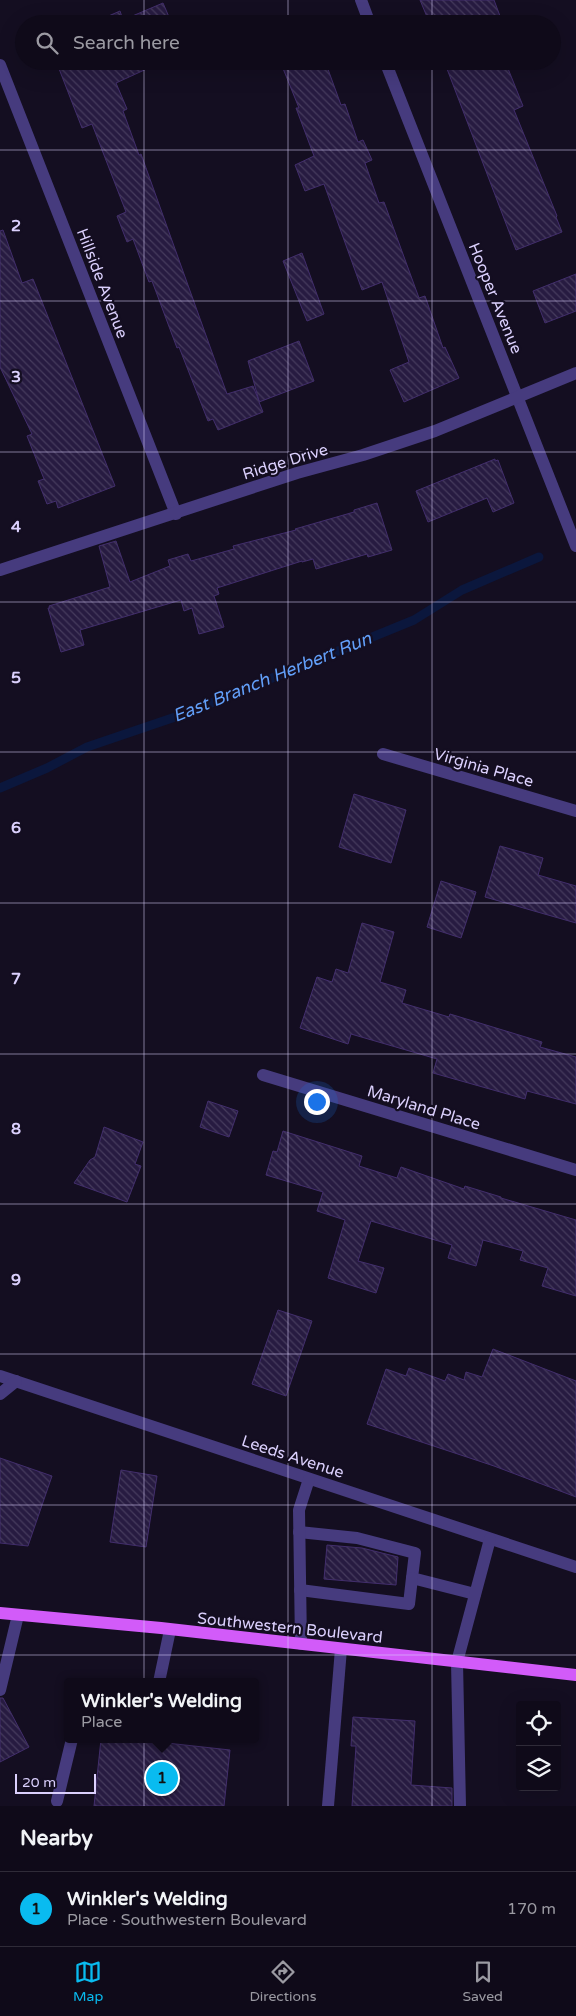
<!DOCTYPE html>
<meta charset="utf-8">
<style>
:root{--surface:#0f0a19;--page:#181322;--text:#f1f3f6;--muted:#9b9aa2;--line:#2f2b38;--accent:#09bbf0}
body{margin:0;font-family:"Varela Round",sans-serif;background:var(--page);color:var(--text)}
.controls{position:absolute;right:15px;bottom:15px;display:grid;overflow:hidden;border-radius:5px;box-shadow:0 5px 20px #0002}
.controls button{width:45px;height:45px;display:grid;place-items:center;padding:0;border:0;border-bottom:1px solid var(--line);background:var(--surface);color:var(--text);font:25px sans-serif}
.scale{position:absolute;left:15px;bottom:12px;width:81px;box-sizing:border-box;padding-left:5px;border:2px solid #dbd0fd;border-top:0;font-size:14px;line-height:18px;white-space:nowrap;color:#dbd0fd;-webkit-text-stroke:4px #140e21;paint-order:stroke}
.you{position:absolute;left:316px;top:1101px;width:18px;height:18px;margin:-12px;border:4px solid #fff;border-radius:50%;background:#1a73e8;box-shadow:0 0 0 8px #1a73e833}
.badge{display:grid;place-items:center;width:32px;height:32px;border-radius:50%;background:var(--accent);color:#111;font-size:16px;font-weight:700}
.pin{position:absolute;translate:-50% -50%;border:2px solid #fff;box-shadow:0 1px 5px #0006}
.popup{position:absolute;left:64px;top:1678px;width:195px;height:65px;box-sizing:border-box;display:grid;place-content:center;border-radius:5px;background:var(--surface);filter:drop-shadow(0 1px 4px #0005);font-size:16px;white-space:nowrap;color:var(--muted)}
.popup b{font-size:19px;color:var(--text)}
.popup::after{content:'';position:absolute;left:50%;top:100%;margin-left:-10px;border:10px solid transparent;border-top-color:var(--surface)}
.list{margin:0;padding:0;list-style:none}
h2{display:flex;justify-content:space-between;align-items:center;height:65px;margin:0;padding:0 20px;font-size:21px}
h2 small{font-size:16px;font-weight:400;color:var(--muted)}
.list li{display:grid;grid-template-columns:32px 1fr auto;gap:15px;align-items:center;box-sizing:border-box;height:75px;padding:0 20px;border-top:1px solid var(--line)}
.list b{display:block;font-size:19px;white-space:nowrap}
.list p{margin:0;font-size:16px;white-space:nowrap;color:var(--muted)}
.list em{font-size:16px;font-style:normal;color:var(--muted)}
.icon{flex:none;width:28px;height:28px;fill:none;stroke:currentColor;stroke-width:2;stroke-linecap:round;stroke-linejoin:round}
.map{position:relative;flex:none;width:576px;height:1806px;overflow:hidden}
.search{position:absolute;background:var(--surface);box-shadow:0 5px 20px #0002;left:15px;right:15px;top:15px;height:55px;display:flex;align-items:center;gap:12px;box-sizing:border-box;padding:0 18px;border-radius:28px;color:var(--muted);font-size:19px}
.sheet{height:140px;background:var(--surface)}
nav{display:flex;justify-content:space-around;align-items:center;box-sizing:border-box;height:70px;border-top:1px solid var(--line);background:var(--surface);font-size:14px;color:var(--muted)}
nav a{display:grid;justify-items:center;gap:2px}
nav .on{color:var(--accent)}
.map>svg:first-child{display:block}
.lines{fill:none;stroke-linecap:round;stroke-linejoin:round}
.stream{stroke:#0b173d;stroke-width:9}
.building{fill:url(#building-back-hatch);stroke:#422e6c}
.minor{stroke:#463b7e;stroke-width:12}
.major{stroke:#d25bf9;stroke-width:12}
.grid{fill:none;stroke:#dbd0fd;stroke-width:1;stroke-opacity:0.55}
.labels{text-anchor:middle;stroke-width:4.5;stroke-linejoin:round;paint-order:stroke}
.street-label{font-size:16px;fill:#dbd0fd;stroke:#140e21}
.water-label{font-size:18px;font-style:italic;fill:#629ff9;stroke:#140e21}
.grid-label{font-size:16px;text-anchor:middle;font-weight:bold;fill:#dbd0fd;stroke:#140e21;stroke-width:4.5;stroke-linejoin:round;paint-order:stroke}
</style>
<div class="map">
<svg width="576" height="1806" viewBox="0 0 576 1806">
<defs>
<pattern id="building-back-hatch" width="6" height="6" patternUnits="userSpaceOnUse" patternTransform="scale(1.25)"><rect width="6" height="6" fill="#271b41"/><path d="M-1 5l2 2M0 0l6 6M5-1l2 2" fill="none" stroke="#463b5d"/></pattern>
</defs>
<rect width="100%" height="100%" fill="#140e21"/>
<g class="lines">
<!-- stream -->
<path class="stream" d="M0 788 47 768 87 747 184 714 414 620 462 590 539 557"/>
</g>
<!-- building -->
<g class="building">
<path d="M420 0H494L503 24H430Z"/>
<path d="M163 3 172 24H90L120 11 123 20Z"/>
<path d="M56 61H164L116 83 127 109 123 111 139 155 141 154 227 394 253 386 259 401 248 361 299 341 314 381 259 402 263 412 218 430 213 419 208 421 179 347 177 348 152 281 149 282 133 239 127 242 117 216 126 212 92 124 82 128Z"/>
<path d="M280 61H325L341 105 345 104 358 142 363 140 372 160 365 163 379 203 384 202 419 298 425 296 443 348 445 347 459 378 404 402 390 370 409 362 382 282 362 290 324 184 305 191 295 165 314 156 296 108H299Z"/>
<path d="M444 61H505L523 106 514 110 557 216 556 217 562 232 516 250Z"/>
<path d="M3 230 22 283 33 279 115 486 58 508 56 501 47 504 38 481 44 479 27 436 32 434 0 367V231Z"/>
<path d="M302 253 324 314 307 321 283 261Z"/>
<path d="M576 274V311L545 323 533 291Z"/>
<path d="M495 459V461L498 460 514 503 493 512 487 498 428 522 416 491Z"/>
<path d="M377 503 392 550 368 557 367 554 316 569 313 559 302 562V561L217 588 219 594 214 596 224 627 199 634 192 608 184 611 181 600 80 630 84 645 61 652 48 608H50L49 606 110 587 99 546 116 541 130 582 170 566 168 560 188 554 191 561 234 549 233 546 296 530 295 529 354 512V510Z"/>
<path d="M354 794 406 810 391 863 339 847Z"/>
<path d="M500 846 543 858 538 875 576 886V923L485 897Z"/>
<path d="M441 881 476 892 461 938 427 927Z"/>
<path d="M362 923 394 932 380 982 406 990 402 1003 449 1017 450 1014 542 1042 540 1047 576 1057V1104L527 1091 525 1099 433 1073 437 1059 351 1034 348 1044 300 1028 317 977 332 982 336 969 348 973Z"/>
<path d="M208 1101 238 1111 229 1137 200 1127Z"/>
<path d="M104 1127 143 1142 135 1164 141 1166 127 1202 74 1183 90 1160 95 1157Z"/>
<path d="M283 1131 362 1156 359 1166 397 1178 401 1167 464 1189 465 1186 501 1197V1198L576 1220V1296L542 1286 548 1268 520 1260 523 1251 483 1240 476 1266 448 1258 452 1245 371 1221 358 1261 384 1268 376 1293 328 1278 345 1220 317 1211 323 1192 266 1175 273 1151 277 1152Z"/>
<path d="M278 1310 312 1321 286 1396 252 1384Z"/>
<path d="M493 1349 576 1381V1497L494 1466 367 1424 386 1369 406 1376 409 1368 445 1381 448 1374 464 1380 466 1372 482 1377Z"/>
<path d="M0 1458 52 1476 28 1546 0 1543Z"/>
<path d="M121 1470 157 1476 146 1547 110 1542Z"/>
<path d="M327 1545 362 1548 398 1557 396 1585 324 1579Z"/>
<path d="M0 1698H3L29 1747 0 1762Z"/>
<path d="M353 1717 415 1721 411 1785 452 1788V1806H352L356 1746H351Z"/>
<path d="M101 1739H131L230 1750 224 1806H94Z"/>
</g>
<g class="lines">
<!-- minor -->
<g class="minor">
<path d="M361 0 370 24"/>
<path d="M385 61 576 546"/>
<path d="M0 65 176 514"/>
<path d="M0 570 297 473 363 455 435 431 576 373"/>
<path d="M383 754 576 811"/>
<path d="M263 1075 576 1170"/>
<path d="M0 1376 576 1567"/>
<path d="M0 1394 16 1381"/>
<path d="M299 1532 357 1538 415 1553 412 1578 475 1594"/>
<path d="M300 1590 409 1604 412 1578"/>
<path d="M301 1644 299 1510 309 1479"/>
<path d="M159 1682 170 1630"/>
<path d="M0 1690 18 1615"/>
<path d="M57 1801 72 1739"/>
<path d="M328 1806 341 1649"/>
<path d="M460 1806 457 1662 490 1539"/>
</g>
<!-- major -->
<path class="major" d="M0 1613 161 1628 576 1675"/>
</g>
<!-- grid -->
<path class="grid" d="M144 0V24M288 0V24M432 0V24M144 61V1806M288 61V1806M432 61V1806M0 150H576M0 301H576M0 452H576M0 602H576M0 752H576M0 903H576M0 1054H576M0 1204H576M0 1354H576M0 1505H576M0 1655H576"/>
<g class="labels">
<!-- street labels -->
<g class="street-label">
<text transform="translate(103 283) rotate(69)" y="6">Hillside Avenue</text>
<text transform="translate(496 298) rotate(68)" y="6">Hooper Avenue</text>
<text transform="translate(285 461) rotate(-17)" y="6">Ridge Drive</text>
<text transform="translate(484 767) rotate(16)" y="6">Virginia Place</text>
<text transform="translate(424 1107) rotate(17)" y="6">Maryland Place</text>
<text transform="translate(293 1456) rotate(18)" y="6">Leeds Avenue</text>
<text transform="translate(290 1627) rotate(6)" y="6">Southwestern Boulevard</text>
</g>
<!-- water labels -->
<g class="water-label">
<text transform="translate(272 677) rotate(-22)" y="6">East Branch Herbert Run</text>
</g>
</g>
<g class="grid-label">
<text x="16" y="231">2</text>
<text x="16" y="382">3</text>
<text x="16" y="532">4</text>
<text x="16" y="683">5</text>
<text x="16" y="833">6</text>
<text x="16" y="984">7</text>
<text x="16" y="1134">8</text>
<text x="16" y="1285">9</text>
</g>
</svg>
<div class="controls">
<button><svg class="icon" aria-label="locate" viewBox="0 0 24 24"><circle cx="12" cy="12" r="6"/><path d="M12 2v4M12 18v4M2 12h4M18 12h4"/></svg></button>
<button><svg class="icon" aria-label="layers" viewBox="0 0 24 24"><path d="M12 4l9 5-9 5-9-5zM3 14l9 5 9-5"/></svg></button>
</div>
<div class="scale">20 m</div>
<div class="you"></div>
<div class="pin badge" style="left:162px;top:1778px">1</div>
<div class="popup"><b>Winkler's Welding</b>Place</div>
<div class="search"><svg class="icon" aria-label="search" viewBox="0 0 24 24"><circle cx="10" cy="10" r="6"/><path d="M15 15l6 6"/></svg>Search here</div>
</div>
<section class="sheet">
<h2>Nearby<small></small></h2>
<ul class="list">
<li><span class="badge">1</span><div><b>Winkler's Welding</b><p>Place · Southwestern Boulevard</p></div><em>170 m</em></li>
</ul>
</section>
<nav>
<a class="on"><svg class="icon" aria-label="map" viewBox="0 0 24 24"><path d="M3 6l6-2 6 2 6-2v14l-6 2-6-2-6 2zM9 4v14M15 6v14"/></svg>Map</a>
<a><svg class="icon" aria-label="directions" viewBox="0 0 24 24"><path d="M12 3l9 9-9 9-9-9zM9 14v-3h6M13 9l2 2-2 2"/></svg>Directions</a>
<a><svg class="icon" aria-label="saved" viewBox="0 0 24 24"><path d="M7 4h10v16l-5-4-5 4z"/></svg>Saved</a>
</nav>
